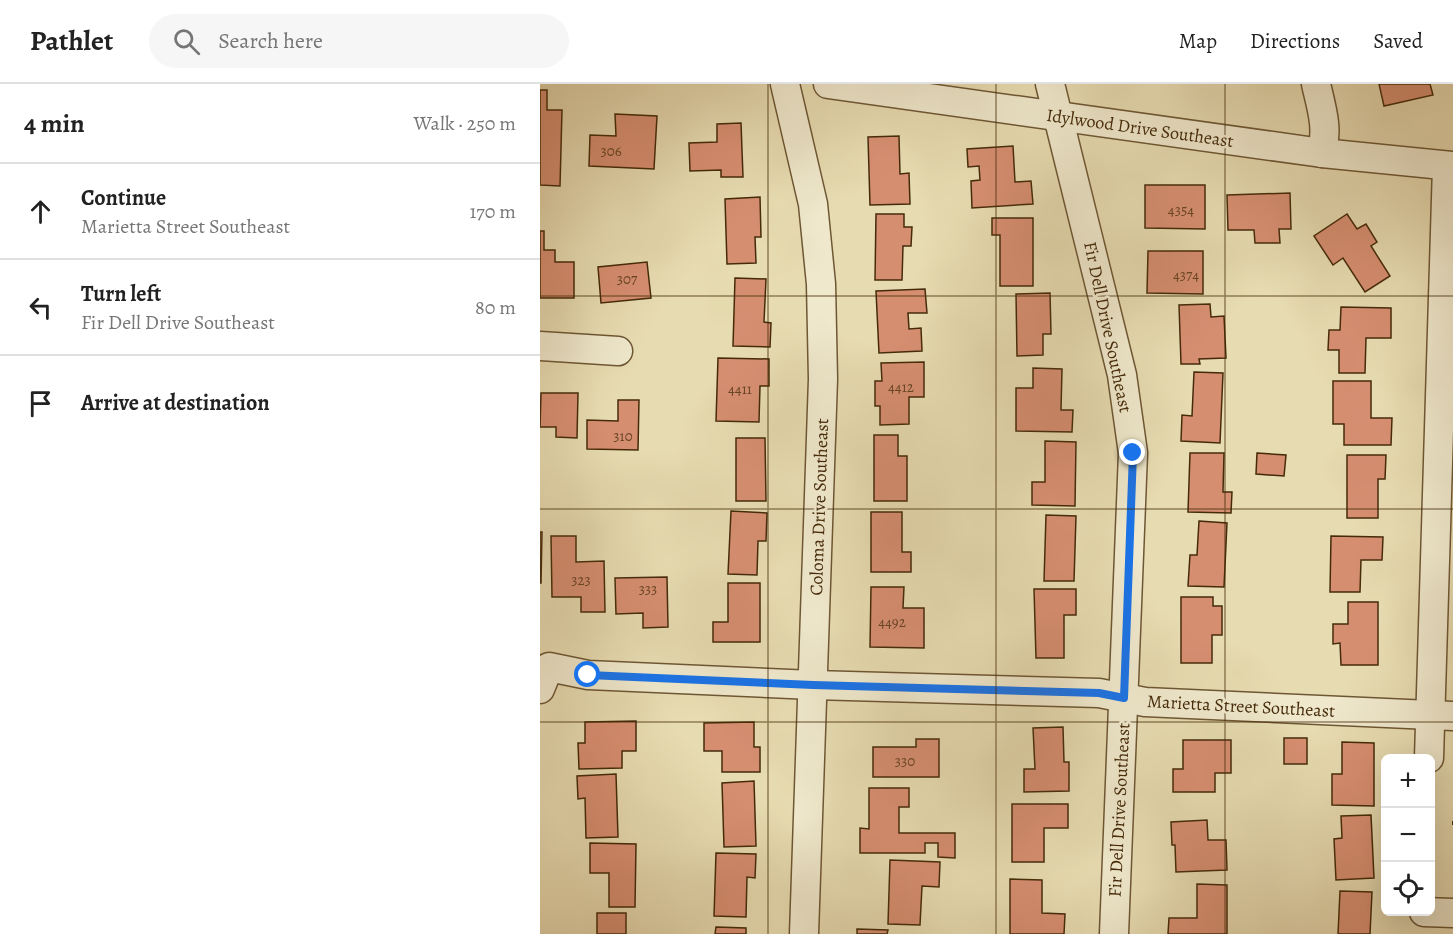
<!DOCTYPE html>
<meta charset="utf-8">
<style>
:root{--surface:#fff;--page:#f6f6f6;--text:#222;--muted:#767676;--line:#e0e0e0}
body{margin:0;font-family:Alegreya,serif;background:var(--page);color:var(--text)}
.controls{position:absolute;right:18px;bottom:18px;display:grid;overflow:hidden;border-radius:9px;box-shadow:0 6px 24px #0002}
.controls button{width:54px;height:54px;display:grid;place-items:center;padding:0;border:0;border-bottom:2px solid var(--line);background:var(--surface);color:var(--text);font:30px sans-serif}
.stop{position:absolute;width:18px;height:18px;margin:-14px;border:4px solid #1a73e8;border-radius:50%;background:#fff}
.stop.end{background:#1a73e8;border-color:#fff;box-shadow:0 2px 6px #0008}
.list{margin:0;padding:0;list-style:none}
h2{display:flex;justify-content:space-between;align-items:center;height:78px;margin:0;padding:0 24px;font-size:26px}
h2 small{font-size:20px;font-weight:400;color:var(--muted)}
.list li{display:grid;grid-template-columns:39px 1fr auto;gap:18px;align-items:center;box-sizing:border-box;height:96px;padding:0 24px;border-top:2px solid var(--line)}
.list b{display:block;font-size:22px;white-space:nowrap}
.list p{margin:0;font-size:20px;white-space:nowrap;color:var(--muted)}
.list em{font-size:20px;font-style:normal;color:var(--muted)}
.icon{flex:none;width:33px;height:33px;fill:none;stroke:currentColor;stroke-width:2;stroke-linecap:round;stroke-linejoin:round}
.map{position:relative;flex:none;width:913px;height:850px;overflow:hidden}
header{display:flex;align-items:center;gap:36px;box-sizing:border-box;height:84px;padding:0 30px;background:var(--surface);border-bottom:2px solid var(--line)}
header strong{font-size:28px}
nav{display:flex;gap:33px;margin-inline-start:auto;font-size:21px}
.search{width:420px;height:54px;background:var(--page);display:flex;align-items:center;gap:15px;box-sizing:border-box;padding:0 21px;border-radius:33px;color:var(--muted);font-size:22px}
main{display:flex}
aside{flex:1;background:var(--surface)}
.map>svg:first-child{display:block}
.building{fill:#d68e71;stroke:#452b0a;stroke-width:1.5}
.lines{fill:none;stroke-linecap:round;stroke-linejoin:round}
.minor-casing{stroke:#6e5734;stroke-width:31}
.path{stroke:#452b0a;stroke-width:4;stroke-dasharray:4.5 3;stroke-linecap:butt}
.minor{stroke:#efe8cc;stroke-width:28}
.route{stroke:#1a73e8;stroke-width:8}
.grid{fill:none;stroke:#452b0a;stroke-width:1.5;stroke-opacity:0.55}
.labels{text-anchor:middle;stroke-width:5;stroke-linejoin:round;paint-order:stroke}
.number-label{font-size:15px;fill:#694424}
.street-label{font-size:18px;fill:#452b0a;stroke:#efe8cc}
</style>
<header>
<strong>Pathlet</strong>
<div class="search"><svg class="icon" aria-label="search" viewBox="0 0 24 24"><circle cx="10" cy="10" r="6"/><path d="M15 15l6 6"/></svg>Search here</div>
<nav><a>Map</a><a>Directions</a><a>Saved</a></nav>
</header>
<main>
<aside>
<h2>4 min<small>Walk · 250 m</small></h2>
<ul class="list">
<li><svg class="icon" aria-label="ahead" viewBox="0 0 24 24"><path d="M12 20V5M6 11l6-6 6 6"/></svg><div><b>Continue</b><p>Marietta Street Southeast</p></div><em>170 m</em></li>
<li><svg class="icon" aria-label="left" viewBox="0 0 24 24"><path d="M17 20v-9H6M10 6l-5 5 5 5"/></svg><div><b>Turn left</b><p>Fir Dell Drive Southeast</p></div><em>80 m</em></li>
<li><svg class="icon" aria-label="arrive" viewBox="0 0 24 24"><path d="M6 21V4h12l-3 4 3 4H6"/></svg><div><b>Arrive at destination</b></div></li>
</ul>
</aside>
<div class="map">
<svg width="913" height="850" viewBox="0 0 913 850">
<rect width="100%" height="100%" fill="#e7dbb1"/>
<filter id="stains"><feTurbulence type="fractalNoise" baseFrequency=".00333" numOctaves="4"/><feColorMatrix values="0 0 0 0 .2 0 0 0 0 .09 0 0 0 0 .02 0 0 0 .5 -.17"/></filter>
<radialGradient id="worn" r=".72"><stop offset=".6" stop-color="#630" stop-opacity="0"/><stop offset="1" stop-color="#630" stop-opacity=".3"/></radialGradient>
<!-- building -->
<g class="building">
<path d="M839 0H890L893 11 844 22Z"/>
<path d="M0 6H7V26H22L20 102 0 101Z"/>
<path d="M75 30 117 32 114 85 49 82 50 51 76 52Z"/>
<path d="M201 39 203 93H181V86L150 87 149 59 177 58V40Z"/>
<path d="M359 52 360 90 369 89 370 120 330 121 328 53Z"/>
<path d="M473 62 475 98 491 97 493 120 432 124 431 97 440 96 439 82 428 83 427 65Z"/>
<path d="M605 101H665V145L605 144Z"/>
<path d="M750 109 751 145H739L740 159H715L714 146H688L687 111Z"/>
<path d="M220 113 221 153H215L216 179 187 180 185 115Z"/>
<path d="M336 130H364V143H372L371 162H363L362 196H335Z"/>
<path d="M807 130 817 145 826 140 837 158 831 162 850 192 825 208 803 174 793 181 774 152Z"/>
<path d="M452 134H493V202H460V151H452Z"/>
<path d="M0 147H4V166H15V178H34V214H0Z"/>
<path d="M608 167H663V210L607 209Z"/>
<path d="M107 178 111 214 61 219 58 183Z"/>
<path d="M195 194 226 195 224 238 231 239 230 263 193 262Z"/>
<path d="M385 205 387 229H368L369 245 381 244 382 267 339 269 336 207Z"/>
<path d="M510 209 511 250H503V271L477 272 476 210Z"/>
<path d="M670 220 671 233 684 232 686 274 659 275 660 280H641L639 221Z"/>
<path d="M801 223 851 224V254H826L825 289H799V266H788L789 246H800Z"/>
<path d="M178 274 229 275V302H220L219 338 176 337Z"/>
<path d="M384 278V313H369V340L340 341V322H335V297H342L341 279Z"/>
<path d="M493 284 522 285 521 326H533L532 348 476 347V304H493Z"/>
<path d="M654 288 683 289 680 359 641 357 642 331 652 332Z"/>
<path d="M793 297H831V334H852L851 361H804V340H793Z"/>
<path d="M1 309H38L37 354 16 353V343H0Z"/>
<path d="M78 316H99L98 366 47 365V336L78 337Z"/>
<path d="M334 351H358V372H367V417H334Z"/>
<path d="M196 354H225L226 417H196Z"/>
<path d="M505 357 536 358 535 422 492 421V398H505Z"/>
<path d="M650 369H684L683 408H692L691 429 648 428Z"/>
<path d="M717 369 746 371 744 392 716 390Z"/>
<path d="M807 371H846L845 395H838V434H807Z"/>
<path d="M191 427 227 429 226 457H218L217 491 188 490Z"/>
<path d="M331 428H362V468H371V488H331Z"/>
<path d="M506 431 536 432 534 497H504Z"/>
<path d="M659 437 687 439 684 503 648 502 650 471H657Z"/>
<path d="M0 448H2L1 499H0Z"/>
<path d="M11 452H36V478L64 477 65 528H41V513H12Z"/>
<path d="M791 452 843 453 842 476H821L820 508H790Z"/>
<path d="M127 493 128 543 103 544V529L76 530 75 494Z"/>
<path d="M188 499H220V558H173V538H188Z"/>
<path d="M331 503H364L363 524H384V564L330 563Z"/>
<path d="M494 505H536V531H524V574H496Z"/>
<path d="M641 513H673V522H682V551H672V579H641Z"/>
<path d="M808 518H838V581H801L800 559 793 560V540H808Z"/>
<path d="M96 637V667H82V684L39 685 38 659H45V638Z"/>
<path d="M214 638V663H220V688H182V667H164V639Z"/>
<path d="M523 643 524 678H529V707L484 708V685H495L493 644Z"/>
<rect x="744" y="654" width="23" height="26"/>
<path d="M376 655H399V693H333V663H376Z"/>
<path d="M643 656H691V689H675V708H633V685H643Z"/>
<path d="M802 658 834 659V722L792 721V690H802Z"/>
<path d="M76 690 78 753 46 754 45 714 38 715 37 692Z"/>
<path d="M214 697 216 762 184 763 182 699Z"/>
<path d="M329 704H369V723H359V749H415V774L398 773V759H385V769H320V744L329 745Z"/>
<path d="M472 720H528V744H504V778H472Z"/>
<path d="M831 731 834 794 796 796 794 755 802 754 801 732Z"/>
<path d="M667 736 668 756H686L687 786 636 788 635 761H632L631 738Z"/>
<path d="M50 759 96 760 95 823H69V789H50Z"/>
<path d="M176 769 216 770 215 794 207 793 206 833 174 832Z"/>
<path d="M350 776 400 778 399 803 382 802 380 841 348 840Z"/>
<path d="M470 795 502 796V829L525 830 524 850H470Z"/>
<path d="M657 800 687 801V850H628L629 834H657Z"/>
<path d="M800 807 832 808 830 850H798Z"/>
<rect x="57" y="829" width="29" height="21"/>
<path d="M176 843 206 844V850H175Z"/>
<path d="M317 845 348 846 347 850H317Z"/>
</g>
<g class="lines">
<defs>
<g id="minor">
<path d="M245 0 273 120 281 200 283 295 264 850"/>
<path d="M288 0 782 69 913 82"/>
<path d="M510 0 582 291 593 369 574 850"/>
<path d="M776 0C782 26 788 43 782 69"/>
<path d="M0 262 78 267"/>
<path d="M0 605 9 583 48 591 273 601 559 609 605 618 913 632"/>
<path d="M889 674 907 82"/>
<path d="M884 828 913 829"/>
</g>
</defs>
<!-- minor casing -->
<use href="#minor" class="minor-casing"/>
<!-- path -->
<path class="path" d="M912 739H913"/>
<!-- minor -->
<use href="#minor" class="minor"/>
</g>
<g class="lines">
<!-- route -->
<path class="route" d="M48 591 273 601 559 609 584 614 593 369"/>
</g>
<!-- grid -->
<path class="grid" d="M228 0V850M456 0V850M685 0V850M0 212H913M0 425H913M0 638H913"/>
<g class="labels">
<!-- number labels -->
<g class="number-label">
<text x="71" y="72">306</text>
<text x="641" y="131">4354</text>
<text x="646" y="196">4374</text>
<text x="87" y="200">307</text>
<text x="361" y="308">4412</text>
<text x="200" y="310">4411</text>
<text x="83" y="357">310</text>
<text x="41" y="501">323</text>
<text x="108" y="510">333</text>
<text x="352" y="543">4492</text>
<text x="365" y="682">330</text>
</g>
<!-- street labels -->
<g class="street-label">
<text transform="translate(600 44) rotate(8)" y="6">Idylwood Drive Southeast</text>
<text transform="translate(568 243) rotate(78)" y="6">Fir Dell Drive Southeast</text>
<text transform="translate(279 423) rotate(-88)" y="6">Coloma Drive Southeast</text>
<text transform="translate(701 622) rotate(3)" y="6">Marietta Street Southeast</text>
<text transform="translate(579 726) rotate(-87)" y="6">Fir Dell Drive Southeast</text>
</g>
</g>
<rect width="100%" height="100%" filter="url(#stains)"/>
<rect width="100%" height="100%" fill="url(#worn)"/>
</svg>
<div class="controls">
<button>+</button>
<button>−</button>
<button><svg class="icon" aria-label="locate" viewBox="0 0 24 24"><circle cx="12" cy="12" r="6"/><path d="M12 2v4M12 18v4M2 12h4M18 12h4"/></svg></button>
</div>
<div class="stop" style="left:48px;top:591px"></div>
<div class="stop end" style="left:593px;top:369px"></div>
</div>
</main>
